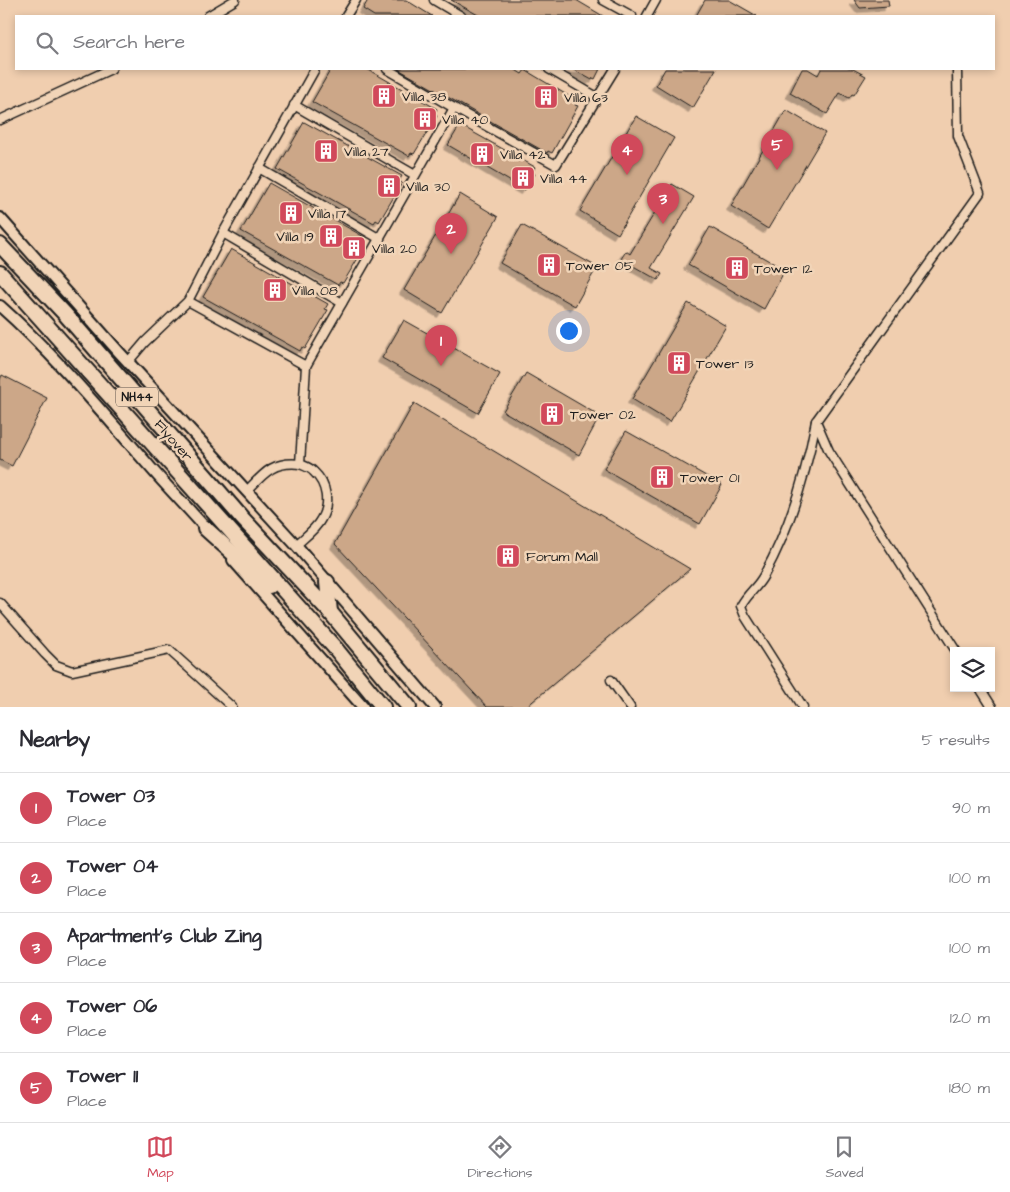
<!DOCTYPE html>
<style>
:root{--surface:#fff;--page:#f2f2f3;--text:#2b2b33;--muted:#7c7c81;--line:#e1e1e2;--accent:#d1495b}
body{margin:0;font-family:"Architects Daughter",sans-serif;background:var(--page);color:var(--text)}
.controls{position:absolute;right:15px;bottom:15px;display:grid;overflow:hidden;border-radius:0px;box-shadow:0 2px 8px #0003}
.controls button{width:45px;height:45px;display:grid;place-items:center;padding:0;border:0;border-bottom:1px solid var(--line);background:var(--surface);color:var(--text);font:25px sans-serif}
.you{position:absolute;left:568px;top:330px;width:18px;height:18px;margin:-12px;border:4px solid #fff;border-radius:50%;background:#1a73e8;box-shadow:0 0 0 8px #1a73e833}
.badge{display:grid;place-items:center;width:32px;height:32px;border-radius:50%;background:var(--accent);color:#fff;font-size:16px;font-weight:700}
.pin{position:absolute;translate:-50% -41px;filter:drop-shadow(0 1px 2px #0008)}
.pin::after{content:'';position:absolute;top:26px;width:18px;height:15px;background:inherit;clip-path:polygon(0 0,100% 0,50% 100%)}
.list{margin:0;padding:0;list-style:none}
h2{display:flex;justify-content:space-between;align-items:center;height:65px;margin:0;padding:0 20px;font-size:21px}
h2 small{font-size:16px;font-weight:400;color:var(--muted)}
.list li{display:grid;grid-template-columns:32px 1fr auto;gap:15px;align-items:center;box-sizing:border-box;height:70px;padding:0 20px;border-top:1px solid var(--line)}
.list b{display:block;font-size:19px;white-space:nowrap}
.list p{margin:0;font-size:16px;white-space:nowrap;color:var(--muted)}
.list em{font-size:16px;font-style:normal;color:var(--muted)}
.icon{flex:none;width:28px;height:28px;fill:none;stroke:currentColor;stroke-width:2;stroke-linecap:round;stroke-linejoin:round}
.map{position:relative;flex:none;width:1010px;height:707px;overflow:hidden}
.search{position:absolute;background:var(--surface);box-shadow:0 2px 8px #0003;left:15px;right:15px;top:15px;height:55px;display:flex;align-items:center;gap:12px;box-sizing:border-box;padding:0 18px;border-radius:0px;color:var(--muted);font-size:19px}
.sheet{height:415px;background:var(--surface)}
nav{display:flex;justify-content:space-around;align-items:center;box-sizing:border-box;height:70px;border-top:1px solid var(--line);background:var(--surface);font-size:14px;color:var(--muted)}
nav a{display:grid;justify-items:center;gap:2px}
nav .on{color:var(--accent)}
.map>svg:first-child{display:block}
.building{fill:#cca788;stroke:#1c1c1c;filter:url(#shadow)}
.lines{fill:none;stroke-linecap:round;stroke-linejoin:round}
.minor-casing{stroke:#1c1c1c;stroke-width:11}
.tertiary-casing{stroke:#1c1c1c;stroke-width:14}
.trunk-casing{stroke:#1c1c1c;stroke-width:18}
.minor{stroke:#f1d4b7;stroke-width:8}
.tertiary{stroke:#f1d4b7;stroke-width:10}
.trunk{stroke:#f1d4b7;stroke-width:14}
.labels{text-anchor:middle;stroke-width:5;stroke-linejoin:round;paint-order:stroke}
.shield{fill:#f1d4b7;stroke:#5c534a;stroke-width:1}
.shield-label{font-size:12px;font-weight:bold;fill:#1c1c1c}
.poi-label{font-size:14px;fill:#1c1c1c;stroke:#f1d4b7;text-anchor:start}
.street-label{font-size:14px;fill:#1c1c1c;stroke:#f1d4b7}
</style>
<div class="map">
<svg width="1010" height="707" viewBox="0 0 1010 707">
<defs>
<filter id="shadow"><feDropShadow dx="-4.5" dy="4.5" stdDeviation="0" flood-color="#0004"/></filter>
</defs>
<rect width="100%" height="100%" fill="#f0ceaf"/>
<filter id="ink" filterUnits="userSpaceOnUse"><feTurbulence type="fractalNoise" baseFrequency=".02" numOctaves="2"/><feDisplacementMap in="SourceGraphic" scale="10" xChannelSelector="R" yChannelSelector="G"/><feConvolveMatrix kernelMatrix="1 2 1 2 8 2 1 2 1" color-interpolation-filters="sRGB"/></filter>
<g filter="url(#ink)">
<!-- building -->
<g class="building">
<path d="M368 0H406L432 16H374L363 9Z"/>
<path d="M451 0H576L603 16H480Z"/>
<path d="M705 0H729L757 16H696Z"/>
<path d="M854 0H888L889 6 860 8Z"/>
<path d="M331 69H367L437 109 434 114 437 116 414 154 411 153 409 156 312 102Z"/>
<path d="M398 69H514L522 74 525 70 577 101 575 105 578 106 552 153 548 151 547 153Z"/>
<path d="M572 69H600L595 79 593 78 592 80Z"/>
<path d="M665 69H716L693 108 656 85Z"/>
<path d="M802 69H808L818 75 821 69H853L866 76 854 95 852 94 849 98 840 93 827 114 790 93Z"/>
<path d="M786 110 825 133 768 229 731 206Z"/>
<path d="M636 116 674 138 618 234 580 211Z"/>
<path d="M304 122 402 176 399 181 402 183 379 222 376 220 374 223 277 169Z"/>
<path d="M460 125 535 167 532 173 535 174 525 190 448 145Z"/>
<path d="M269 183 366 238 363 243 366 245 343 283 340 282 338 285 241 231Z"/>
<path d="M672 184 694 197 651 268 662 274 658 280 621 259 626 251 630 254Z"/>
<path d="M460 194 498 217 442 313 404 290Z"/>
<path d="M522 225 597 267 575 306 500 263Z"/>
<path d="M710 227 785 270 764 309 688 265Z"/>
<path d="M231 249 328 304 325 309 328 310 305 349 302 347 300 351 203 297Z"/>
<path d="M688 303 726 326 670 422 632 399Z"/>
<path d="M404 320 500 374 478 413 382 358Z"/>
<path d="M526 373 600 416 579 455 503 411Z"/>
<path d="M2 375 47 398 12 466 0 460V380Z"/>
<path d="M414 403 690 569 526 707H487L335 544Z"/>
<path d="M626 431 722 485 700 524 604 469Z"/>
</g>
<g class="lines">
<defs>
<g id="minor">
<path d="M434 0 461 16"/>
<path d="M603 0 632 16"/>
<path d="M208 16 235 0"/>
<path d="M346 16 356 0"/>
<path d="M647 16 656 0"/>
<path d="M387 69 454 108"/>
<path d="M549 69 597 97"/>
<path d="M294 105 415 175"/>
<path d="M0 120 111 69"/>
<path d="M259 168 380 239"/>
<path d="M223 233 342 303"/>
<path d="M188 301 306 366"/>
<path d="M128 362 145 342 188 301 223 233 315 69"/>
<path d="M247 491C264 473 273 461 300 464L306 366 454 108 556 165 615 69"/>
<path d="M296 545C305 537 316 529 321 519 330 504 327 484 314 472 311 468 305 466 300 464"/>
<path d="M0 603 45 654 56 665 72 671 169 650 232 707"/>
<path d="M956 651 829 451 816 421 980 193 958 136 957 69"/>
<path d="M611 680 630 707"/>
<path d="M980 688 992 707"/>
<path d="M803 707 745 616 741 606C747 594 758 587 764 575 790 528 806 474 816 421"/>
</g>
<g id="tertiary">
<path d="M0 218 118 351 296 545 435 707"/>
<path d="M0 306C55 355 102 412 150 467 169 489 190 510 209 532"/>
<path d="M233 560 363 707"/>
</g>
<g id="trunk">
<path d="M0 245 65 314 242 518 330 612 409 707"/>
<path d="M0 273 335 648 383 707"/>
<path d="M205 528 269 586"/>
<path d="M327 582 330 612"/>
</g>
</defs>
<!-- minor casing -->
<use href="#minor" class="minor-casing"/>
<!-- tertiary casing -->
<use href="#tertiary" class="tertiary-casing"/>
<!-- trunk casing -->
<use href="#trunk" class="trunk-casing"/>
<!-- minor -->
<use href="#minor" class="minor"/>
<!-- tertiary -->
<use href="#tertiary" class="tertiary"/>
<!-- trunk -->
<use href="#trunk" class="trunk"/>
</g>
</g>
<!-- icons -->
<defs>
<symbol id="building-square" viewBox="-11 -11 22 22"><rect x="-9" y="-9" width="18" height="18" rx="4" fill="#d1495b" stroke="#f1d4b7"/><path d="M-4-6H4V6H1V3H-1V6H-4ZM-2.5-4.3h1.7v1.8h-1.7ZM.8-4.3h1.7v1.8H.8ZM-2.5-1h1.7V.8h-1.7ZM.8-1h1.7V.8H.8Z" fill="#fff"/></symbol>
</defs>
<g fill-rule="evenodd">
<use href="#building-square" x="370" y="82" width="28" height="28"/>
<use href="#building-square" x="532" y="83" width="28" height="28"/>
<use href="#building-square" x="411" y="105" width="28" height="28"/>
<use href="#building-square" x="312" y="137" width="28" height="28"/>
<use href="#building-square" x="468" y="140" width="28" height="28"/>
<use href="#building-square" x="509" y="164" width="28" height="28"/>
<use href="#building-square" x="375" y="172" width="28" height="28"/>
<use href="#building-square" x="277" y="199" width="28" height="28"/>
<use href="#building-square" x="317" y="222" width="28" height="28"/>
<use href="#building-square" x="340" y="234" width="28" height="28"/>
<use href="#building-square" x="535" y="251" width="28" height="28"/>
<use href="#building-square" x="723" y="254" width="28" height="28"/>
<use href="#building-square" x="261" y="276" width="28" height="28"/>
<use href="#building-square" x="665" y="349" width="28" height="28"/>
<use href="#building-square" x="538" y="400" width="28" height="28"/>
<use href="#building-square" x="648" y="463" width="28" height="28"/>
<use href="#building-square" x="494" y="542" width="28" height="28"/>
</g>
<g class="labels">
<!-- shield labels -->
<rect class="shield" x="116" y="387.5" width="42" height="19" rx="4"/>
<g class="shield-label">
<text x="137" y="401">NH44</text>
</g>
<!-- poi labels -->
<g class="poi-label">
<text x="402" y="101">Villa 38</text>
<text x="564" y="102">Villa 63</text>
<text x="442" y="124">Villa 40</text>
<text x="344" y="156">Villa 27</text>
<text x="500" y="159">Villa 42</text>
<text x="540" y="183">Villa 44</text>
<text x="406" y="191">Villa 30</text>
<text x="308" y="218">Villa 17</text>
<text x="314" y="241" text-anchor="end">Villa 19</text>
<text x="372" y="253">Villa 20</text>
<text x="566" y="270">Tower 05</text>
<text x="754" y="273">Tower 12</text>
<text x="292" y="295">Villa 08</text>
<text x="696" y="368">Tower 13</text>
<text x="570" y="419">Tower 02</text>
<text x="680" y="482">Tower 01</text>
<text x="526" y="561">Forum Mall</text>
</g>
<!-- street labels -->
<g class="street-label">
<text transform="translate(174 440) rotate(49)" y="5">Flyover</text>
</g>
</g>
</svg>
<div class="controls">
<button><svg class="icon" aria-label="layers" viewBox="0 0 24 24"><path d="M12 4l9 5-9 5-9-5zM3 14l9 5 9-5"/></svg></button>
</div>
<div class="you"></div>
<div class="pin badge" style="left:441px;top:366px">1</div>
<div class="pin badge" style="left:451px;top:254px">2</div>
<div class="pin badge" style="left:663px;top:224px">3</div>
<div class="pin badge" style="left:627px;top:175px">4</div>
<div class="pin badge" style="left:777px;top:170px">5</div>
<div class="search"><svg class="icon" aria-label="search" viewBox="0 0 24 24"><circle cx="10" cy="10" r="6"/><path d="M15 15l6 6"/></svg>Search here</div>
</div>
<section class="sheet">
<h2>Nearby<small>5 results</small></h2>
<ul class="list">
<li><span class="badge">1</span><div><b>Tower 03</b><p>Place</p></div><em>90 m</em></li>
<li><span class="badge">2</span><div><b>Tower 04</b><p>Place</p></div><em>100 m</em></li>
<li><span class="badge">3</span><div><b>Apartment's Club Zing</b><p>Place</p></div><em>100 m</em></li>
<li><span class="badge">4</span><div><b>Tower 06</b><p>Place</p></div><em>120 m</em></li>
<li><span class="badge">5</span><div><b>Tower 11</b><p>Place</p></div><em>180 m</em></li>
</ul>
</section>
<nav>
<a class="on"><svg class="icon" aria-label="map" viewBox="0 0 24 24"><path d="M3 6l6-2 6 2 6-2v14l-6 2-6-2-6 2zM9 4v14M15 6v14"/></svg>Map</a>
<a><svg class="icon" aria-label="directions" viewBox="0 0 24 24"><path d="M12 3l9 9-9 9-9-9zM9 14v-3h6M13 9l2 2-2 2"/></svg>Directions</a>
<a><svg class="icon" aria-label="saved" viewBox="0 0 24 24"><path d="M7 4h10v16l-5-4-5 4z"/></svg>Saved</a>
</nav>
